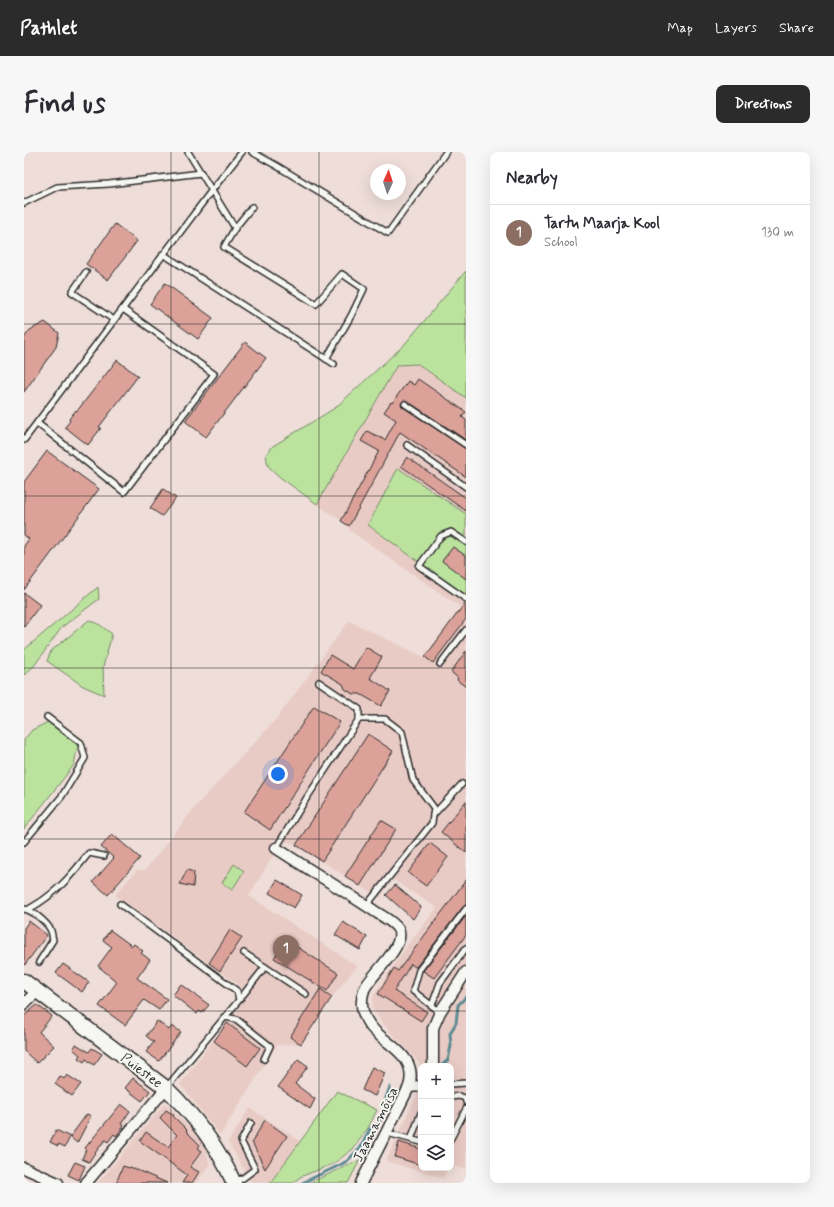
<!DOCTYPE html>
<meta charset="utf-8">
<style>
:root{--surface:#fff;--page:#f7f7f7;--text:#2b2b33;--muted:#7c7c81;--line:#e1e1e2;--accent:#2b2b2b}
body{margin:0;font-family:Mynerve,sans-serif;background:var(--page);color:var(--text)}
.controls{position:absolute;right:12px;bottom:12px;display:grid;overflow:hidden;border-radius:8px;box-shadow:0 4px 16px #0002}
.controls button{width:36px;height:36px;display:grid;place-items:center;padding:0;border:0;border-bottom:1px solid var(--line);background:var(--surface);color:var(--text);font:20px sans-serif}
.compass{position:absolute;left:346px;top:12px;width:36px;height:36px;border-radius:50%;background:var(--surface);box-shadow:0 4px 16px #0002;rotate:3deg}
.you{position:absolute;left:254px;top:622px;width:14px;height:14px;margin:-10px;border:3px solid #fff;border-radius:50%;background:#1a73e8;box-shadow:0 0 0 6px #1a73e833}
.badge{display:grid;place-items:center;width:26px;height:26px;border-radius:50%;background:var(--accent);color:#fff;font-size:13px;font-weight:700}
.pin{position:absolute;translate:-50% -33px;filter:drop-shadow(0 1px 2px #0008)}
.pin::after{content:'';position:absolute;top:21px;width:14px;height:12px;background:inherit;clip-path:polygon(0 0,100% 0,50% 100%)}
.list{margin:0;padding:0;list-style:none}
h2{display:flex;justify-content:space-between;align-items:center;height:52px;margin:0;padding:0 16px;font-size:17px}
h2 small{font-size:13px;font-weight:400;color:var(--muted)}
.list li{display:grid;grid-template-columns:26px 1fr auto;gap:12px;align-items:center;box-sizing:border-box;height:56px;padding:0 16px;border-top:1px solid var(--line)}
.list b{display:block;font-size:15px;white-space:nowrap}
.list p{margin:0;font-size:13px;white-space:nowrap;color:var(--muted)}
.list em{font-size:13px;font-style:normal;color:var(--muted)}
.icon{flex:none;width:22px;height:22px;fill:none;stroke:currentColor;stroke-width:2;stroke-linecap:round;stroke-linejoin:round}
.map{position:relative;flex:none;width:442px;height:1031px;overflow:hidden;border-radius:8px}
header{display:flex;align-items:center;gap:24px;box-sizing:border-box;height:56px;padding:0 20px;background:var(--accent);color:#fff}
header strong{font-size:19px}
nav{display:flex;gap:22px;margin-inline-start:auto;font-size:14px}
.intro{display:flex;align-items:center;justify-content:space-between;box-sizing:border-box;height:96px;padding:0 24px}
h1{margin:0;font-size:28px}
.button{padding:10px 18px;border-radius:8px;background:var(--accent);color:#fff;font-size:14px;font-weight:700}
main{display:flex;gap:24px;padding:0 24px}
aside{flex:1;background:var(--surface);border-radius:8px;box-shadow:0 4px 16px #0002}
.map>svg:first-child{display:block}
.built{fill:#e9cbc5}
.green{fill:#bbe39e;stroke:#738764}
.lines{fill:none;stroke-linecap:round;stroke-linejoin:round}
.stream{stroke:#5c8b92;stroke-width:3}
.building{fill:#dca29a;stroke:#2b2b2b}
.service-casing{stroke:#2b2b2b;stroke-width:8}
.minor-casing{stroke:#2b2b2b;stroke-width:13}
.secondary-casing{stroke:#2b2b2b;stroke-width:17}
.service{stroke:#f6f6f2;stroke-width:5}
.minor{stroke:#f6f6f2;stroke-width:10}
.secondary{stroke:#f6f6f2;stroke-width:14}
.grid{fill:none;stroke:#2b2b2b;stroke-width:1;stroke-opacity:0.55}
.labels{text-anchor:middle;stroke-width:3.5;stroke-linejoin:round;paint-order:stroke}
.street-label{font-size:14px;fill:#2b2b2b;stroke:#f6f6f2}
</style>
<header>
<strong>Pathlet</strong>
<nav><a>Map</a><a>Layers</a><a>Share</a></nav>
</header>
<div class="intro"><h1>Find us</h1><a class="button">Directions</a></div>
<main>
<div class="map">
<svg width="442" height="1031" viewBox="0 0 442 1031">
<rect width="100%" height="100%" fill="#eeddd8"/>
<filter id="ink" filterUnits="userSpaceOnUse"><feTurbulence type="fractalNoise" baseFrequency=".025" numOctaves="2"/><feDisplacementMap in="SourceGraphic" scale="8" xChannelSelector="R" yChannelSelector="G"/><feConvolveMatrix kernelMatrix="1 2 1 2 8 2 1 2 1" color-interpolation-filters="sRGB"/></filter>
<g filter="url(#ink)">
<!-- built -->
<g class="built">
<path d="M394 212 442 246V1017L427 1014V914H397L389 904 358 871 348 856 350 842 385 791 413 756 368 727 356 746 272 693 263 689 247 707 225 744 333 814 308 845 277 892 253 893 196 983 156 932 226 841 91 743 113 718H121L174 652 253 566 325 469 400 505 438 456 325 378V374L293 352 373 213Z"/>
<path d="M397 933V1016H425L419 1026 362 1009Z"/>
<path d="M141 951 170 980 181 997 186 1012 172 1031H74Z"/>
<path d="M226 956 276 989 246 1031H227L223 1022 204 990Z"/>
</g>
<!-- green -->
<g class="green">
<path d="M442 119V246L394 212 373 213 293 352 257 326 244 314 242 303 249 294 311 256 380 193Z"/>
<path d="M374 316 442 362V444L344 373Z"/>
<path d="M74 435 75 447 38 475 10 514 0 523V498Z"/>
<path d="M65 468 76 473 88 482 79 515 80 543 59 534 23 509 27 499Z"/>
<path d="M24 570 54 592 50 613 0 677V588L8 578Z"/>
<path d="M210 712 220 719 208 738 198 731Z"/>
<path d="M313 939 353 958 344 976 329 997 309 1012 276 1025 269 1031H246Z"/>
<path d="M336 1008 324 1031H285Z"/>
</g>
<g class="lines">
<!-- stream -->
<g class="stream">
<path d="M417 914 424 908 427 894 426 881 432 871 434 853 442 845"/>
<path d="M278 1031 316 1013 323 1009 337 995 346 977 355 971 360 959 362 946 366 935"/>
</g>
</g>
<!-- building -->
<g class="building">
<path d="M91 72 113 89 84 128 62 112Z"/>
<path d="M141 131 189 166 174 187 126 152Z"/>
<path d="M21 170 35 181 32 195 0 240V186L6 178Z"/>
<path d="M221 190 242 206 182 285 161 269Z"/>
<path d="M93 208 114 224 75 275 77 276 64 293 41 275 46 269 45 267 52 258 53 259Z"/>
<path d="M394 227 442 260 438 265 442 268V288L383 249 380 248 377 251 379 255 442 297V325L376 280 325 374 317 369 355 299 337 289 343 279 361 288 372 268 360 260 367 250 368 251 384 229 390 233Z"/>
<path d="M23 299 75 337 0 438V394L5 387 0 383V330Z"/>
<path d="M383 305 442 346V359L377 314Z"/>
<path d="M139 337 152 346 138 364 126 356Z"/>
<path d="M429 395 442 404V427L418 409Z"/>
<path d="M0 441 16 453 0 475Z"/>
<path d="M441 451 442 467 409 511 401 505Z"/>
<path d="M342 495 358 505 346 526 366 539 357 554 336 542H329L321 537 319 532 297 519 306 503 329 517Z"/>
<path d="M442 499V535L433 528 434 526 427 520Z"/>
<path d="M290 554 316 570 246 678 220 660Z"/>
<path d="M344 582 369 599 298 709 272 693Z"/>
<path d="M442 649V701L417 680Z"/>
<path d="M357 668 372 677 336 734 321 724Z"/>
<path d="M88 682 116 706 84 743 69 730 90 706 77 695Z"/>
<path d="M406 691 424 705 402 734 384 721Z"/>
<path d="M163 718 170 720 169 735 156 732Z"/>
<path d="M253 728 278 743 270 756 245 741Z"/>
<path d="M442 728V753L439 755 393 814 391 815 387 812 370 839 403 860 397 869 354 842 370 816 374 819Z"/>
<path d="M371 733 397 755 389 767 362 743Z"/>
<path d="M442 764V783L410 826 399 819Z"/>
<path d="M5 769 23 783 0 814V776Z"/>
<path d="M319 770 343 785 336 798 311 783Z"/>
<path d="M86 778 108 794 110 792 119 799 117 801 126 808 113 826 143 847 135 858 120 848 101 873 75 854 93 830 74 814 88 795 79 788Z"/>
<path d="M206 778 218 786 196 819 185 811Z"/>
<path d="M262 788 314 821 303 839 250 806Z"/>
<path d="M39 812 65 830 58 840 32 821Z"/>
<path d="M157 832 185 853 178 861 175 859 173 862 149 843Z"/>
<path d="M296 837 308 845 277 892 266 885Z"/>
<path d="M13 853 28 864 15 880 30 894 13 911 0 899V864Z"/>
<path d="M133 869 145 878 148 874 157 880 135 909 122 900 130 890 122 884Z"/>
<path d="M203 871 236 896 223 914 190 889Z"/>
<path d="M52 892 65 900 68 896 78 902 70 913 62 907 60 910 54 906 56 903 49 897Z"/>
<path d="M274 907 284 914 271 932 291 947 286 957 254 935Z"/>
<path d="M348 915 361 921 351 944 338 938Z"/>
<path d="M43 923 57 932 48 944 31 932 36 924 40 927Z"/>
<path d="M109 926 126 939 118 949 101 936Z"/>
<path d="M97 952 106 959 97 972 100 974 92 984 90 982 84 990 81 988 68 1005 65 1010 58 1007 62 997 61 996Z"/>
<path d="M142 958 150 963 149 964 163 978 162 979 176 993 174 996 178 999 166 1015 175 1020 168 1031H158L163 1023 116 989 122 980 144 995 153 983 136 966Z"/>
<path d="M63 962 67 964 53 991 46 985Z"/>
<path d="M241 968 263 984 241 1017 228 990Z"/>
<path d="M32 978 46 985 41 995 35 992 34 994 26 990Z"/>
<path d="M375 990 397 997V1013L371 1005Z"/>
<path d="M51 1010 61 1014 55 1028 44 1023Z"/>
<path d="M99 1014 105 1016 106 1015 143 1031H92Z"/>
</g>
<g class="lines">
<defs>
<g id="service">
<path d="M164 0 211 76"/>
<path d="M228 0 253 14 364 81 422 0"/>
<path d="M0 51 33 35 85 32 177 21"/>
<path d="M228 55 211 76 200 95 292 152 318 122 340 137 327 164 302 207"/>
<path d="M139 102 310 212"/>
<path d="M62 120 48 140 90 168"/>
<path d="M381 252 442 293"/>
<path d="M13 271 100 340 190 222 99 157"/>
<path d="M0 288 188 38 218 0"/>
<path d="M383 293 442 335"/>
<path d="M442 390 427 380 417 384 395 414 442 447"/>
<path d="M416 512 442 478"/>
<path d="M335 567H361L378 580 389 628 410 656 408 671 342 754"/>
<path d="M409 663 438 632"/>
<path d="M0 690 38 644 61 606 57 591 23 565"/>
<path d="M252 696 282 647 335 567V557L295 530"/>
<path d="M96 752 213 839 215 848 142 936"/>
<path d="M0 757C8 758 24 771 27 779 28 781 28 785 29 788L15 810"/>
<path d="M5 757C32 742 46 725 65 701L80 704"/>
<path d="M220 801 282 842"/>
<path d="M215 848 241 815"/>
<path d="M408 853 416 831 442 796"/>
<path d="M416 860 389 839 395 818 442 757"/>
<path d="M200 865 212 867 246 894 240 907"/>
<path d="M427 932 442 931"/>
<path d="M427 945 435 944 441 946 442 950"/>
<path d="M363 981 397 990"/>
<path d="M427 986 442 957"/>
<path d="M387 987 397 961"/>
<path d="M210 1030 219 1026 231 1017 217 989 227 971"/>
</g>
<g id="minor">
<path d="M252 696C284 717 317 737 349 758 357 764 369 769 374 777 383 794 346 823 340 838 337 846 337 857 341 865 352 892 396 898 385 935"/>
<path d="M0 852 13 839"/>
<path d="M409 914V876L416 860 442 820"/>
<path d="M0 1016 34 1031"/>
<path d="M62 1031 142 936"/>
<path d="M337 1031 385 935 397 934"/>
</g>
<path id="secondary" d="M0 829 142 936C170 963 194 995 210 1031"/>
</defs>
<!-- service casing -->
<use href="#service" class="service-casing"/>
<!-- minor casing -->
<use href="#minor" class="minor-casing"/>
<!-- secondary casing -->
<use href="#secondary" class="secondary-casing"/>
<!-- service -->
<use href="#service" class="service"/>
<!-- minor -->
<use href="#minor" class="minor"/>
<!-- secondary -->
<use href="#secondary" class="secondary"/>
</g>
</g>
<!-- grid -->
<path class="grid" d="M147 0V1031M295 0V1031M0 172H442M0 344H442M0 516H442M0 687H442M0 859H442"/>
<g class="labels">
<!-- street labels -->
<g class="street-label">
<text transform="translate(118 918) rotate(37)" y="5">Puiestee</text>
<text transform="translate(351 972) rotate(-63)" y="5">Jaamamõisa</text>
</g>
</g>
</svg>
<div class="controls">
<button>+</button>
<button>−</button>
<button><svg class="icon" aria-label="layers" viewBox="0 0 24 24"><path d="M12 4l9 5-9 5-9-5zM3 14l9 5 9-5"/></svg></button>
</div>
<svg class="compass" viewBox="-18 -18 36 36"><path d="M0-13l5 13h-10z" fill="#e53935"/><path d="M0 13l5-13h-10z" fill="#7c7c81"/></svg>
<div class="you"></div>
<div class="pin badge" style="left:262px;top:816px;background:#8d6e63">1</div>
</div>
<aside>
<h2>Nearby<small></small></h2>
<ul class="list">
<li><span class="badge" style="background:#8d6e63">1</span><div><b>Tartu Maarja Kool</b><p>School</p></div><em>130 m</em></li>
</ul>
</aside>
</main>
